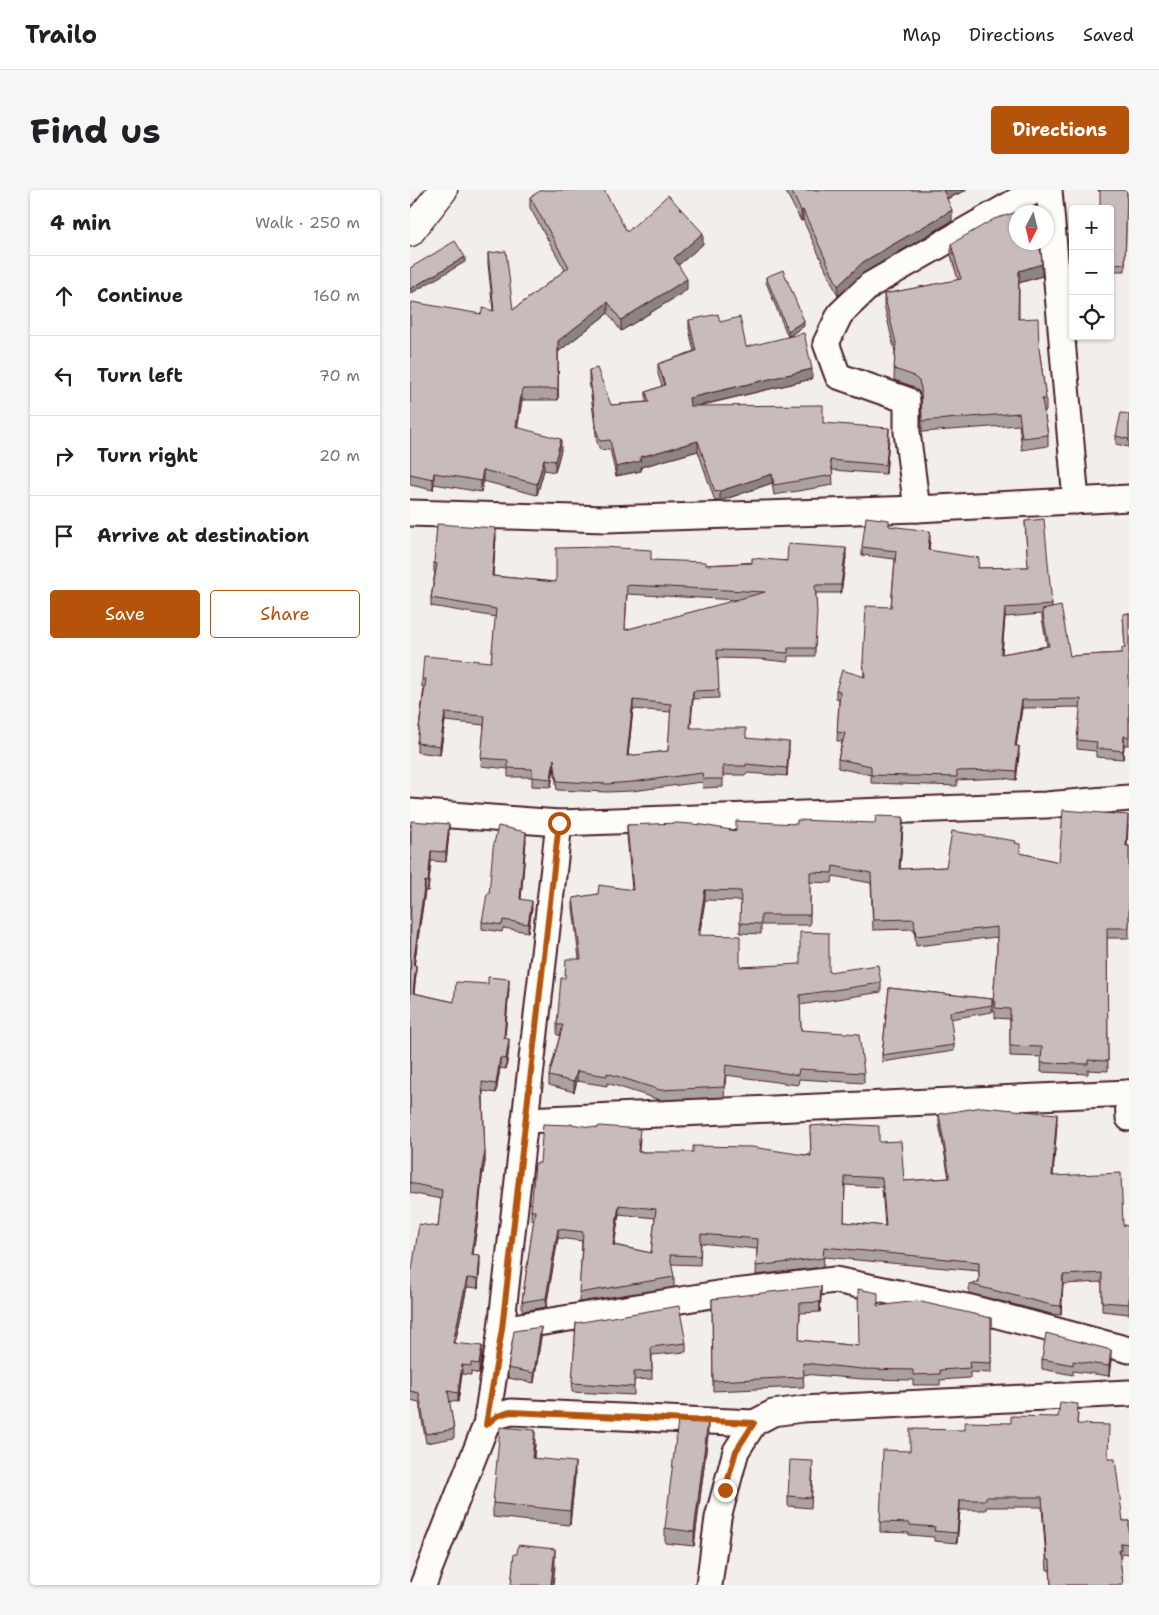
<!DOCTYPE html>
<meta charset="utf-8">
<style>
:root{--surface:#fff;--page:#f6f6f6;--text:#202124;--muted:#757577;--line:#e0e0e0;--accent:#b45309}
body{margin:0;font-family:"Shantell Sans",sans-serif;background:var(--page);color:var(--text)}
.controls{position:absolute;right:15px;top:15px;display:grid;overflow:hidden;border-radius:5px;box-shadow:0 1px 4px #0004}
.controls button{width:45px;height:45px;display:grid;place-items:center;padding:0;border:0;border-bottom:1px solid var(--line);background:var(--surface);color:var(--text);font:25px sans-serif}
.compass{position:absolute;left:599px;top:15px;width:45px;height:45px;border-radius:50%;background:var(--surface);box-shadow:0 1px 4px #0004;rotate:187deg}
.stop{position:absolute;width:15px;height:15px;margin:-11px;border:4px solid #b45309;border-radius:50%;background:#fff}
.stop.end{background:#b45309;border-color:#fff;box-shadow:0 1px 5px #0008}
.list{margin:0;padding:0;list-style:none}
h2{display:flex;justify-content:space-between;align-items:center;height:65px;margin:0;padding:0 20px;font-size:21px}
h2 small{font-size:16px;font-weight:400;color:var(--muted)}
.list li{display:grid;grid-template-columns:32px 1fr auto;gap:15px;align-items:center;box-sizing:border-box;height:80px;padding:0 20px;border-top:1px solid var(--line)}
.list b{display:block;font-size:19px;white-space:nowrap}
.list em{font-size:16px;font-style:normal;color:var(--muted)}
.actions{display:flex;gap:10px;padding:15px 20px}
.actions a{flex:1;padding:11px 0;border:1px solid var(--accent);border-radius:5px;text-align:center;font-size:18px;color:var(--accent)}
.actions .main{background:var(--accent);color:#fff}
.icon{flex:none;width:28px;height:28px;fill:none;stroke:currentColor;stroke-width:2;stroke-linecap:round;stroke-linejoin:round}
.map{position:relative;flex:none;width:719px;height:1395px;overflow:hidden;border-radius:5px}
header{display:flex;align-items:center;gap:30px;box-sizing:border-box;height:70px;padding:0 25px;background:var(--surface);border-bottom:1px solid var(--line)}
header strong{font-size:24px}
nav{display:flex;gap:28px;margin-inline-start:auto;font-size:18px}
.intro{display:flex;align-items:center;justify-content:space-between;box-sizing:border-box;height:120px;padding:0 30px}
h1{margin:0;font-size:35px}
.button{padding:12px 22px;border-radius:5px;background:var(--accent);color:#fff;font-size:18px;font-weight:700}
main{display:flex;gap:30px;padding:0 30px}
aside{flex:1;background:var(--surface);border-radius:5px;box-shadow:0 1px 4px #0004}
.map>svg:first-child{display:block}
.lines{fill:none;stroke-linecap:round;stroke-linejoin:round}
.minor-casing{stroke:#4a1f2b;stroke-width:29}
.major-casing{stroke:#4a1f2b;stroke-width:31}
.minor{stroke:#fdfcf7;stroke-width:25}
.major{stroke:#fdfcf7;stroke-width:28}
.wall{fill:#aca1a1;stroke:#4a1f2b;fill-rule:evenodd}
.shaded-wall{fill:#8c8383;stroke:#4a1f2b}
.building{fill:#c8bbbb;stroke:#4a1f2b;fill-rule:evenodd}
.route{stroke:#b45309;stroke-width:6}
</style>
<header>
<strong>Trailo</strong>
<nav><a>Map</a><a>Directions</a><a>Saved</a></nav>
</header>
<div class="intro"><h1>Find us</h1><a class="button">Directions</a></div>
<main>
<aside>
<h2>4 min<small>Walk · 250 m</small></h2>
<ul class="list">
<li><svg class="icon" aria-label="ahead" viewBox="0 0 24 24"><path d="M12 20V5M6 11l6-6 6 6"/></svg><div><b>Continue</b></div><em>160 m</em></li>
<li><svg class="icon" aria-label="left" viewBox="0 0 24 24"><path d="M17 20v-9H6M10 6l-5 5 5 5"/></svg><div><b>Turn left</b></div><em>70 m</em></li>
<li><svg class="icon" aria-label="right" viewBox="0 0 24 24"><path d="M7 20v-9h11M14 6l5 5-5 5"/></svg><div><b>Turn right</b></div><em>20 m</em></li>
<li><svg class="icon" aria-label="arrive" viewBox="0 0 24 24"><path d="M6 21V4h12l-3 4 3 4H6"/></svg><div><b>Arrive at destination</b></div></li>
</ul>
<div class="actions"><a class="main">Save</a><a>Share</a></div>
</aside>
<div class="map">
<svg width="719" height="1395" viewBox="0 0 719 1395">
<rect width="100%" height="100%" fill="#f2efeb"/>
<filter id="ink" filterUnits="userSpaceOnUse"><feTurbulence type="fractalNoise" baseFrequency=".02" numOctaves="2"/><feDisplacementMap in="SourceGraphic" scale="10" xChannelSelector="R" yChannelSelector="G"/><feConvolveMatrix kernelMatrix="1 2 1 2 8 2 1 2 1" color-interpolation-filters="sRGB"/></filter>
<g filter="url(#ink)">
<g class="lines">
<defs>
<g id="minor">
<path d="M639 0 666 311"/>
<path d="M507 319 497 242V210L428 186 416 153 430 124 460 95 626 0"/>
<path d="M0 323 196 329 507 319 719 308"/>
<path d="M0 622 149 633 636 615 719 608"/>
<path d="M718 903 719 928"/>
<path d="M115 930 719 903"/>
<path d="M91 1139 308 1104 425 1090 561 1118 719 1160"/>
<path d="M76 1235 91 1139 149 633"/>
<path d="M13 1395 76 1235 87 1226 101 1222 344 1233"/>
<path d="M299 1395 308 1328 326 1261 344 1233 363 1223 392 1219 719 1203"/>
</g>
<path id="major" d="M0 42 33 0"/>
</defs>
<!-- minor casing -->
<use href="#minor" class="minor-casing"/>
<!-- major casing -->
<use href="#major" class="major-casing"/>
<!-- minor -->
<use href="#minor" class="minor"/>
<!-- major -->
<use href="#major" class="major"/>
</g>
<!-- wall -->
<g class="wall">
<path d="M375 0H557L537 9 542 31 453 83 428 106 393 30 391 31Z"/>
<path d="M688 0H717L715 81H700V19L690 1H688Z"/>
<path d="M120 7 217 42 293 54 268 75 277 100 211 141 198 123 148 162V210H112L107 237 151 260 145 282 134 280 127 305 73 291 71 302 24 294 23 300 0 295V121L71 124 83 120 78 74V63L103 120 155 80 120 18Z"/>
<path d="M541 54 632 86 609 93V129L629 158 636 209V221H634L638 245V256L612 260 609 235 512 242 511 210 509 202 502 196 484 190 485 162 474 115V104L548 90 541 65Z"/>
<path d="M356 87 394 136 378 147 356 92Z"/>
<path d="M279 130 310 132 336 157 402 189 289 216 413 233 479 248 476 284 422 280 423 295 364 305 362 293 310 311H305L288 261 231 277V281L206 286 200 259 190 260 187 252 179 190V180L201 215 236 212V202L252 196 248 184V174L284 161 279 139Z"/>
<path d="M719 224V258L718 257 706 254V246Z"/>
<path d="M615 331 642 415V418L660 466 712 463 715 458 713 424 719 423V555H714L713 569 686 567V561L667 559V550L671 517 612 518 606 556 609 565 606 590 593 588 547 590V596L461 593V585L428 578V569L432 551H427L429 509 426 508V500L454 486 453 472 481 417 485 369 452 365V357L479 336 520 350 519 360 569 378 618 377ZM632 424V428L637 456 592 464 595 427Z"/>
<path d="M86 347 83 386 146 392 241 370 296 375 436 367 431 403H406L405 466H378V472L349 469 307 468 309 508 283 509 280 538 336 548 379 560 377 586 336 583V585H313V597L293 598 292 592 222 601 197 602 147 600 144 577 141 597 122 596V587H98V579L71 576 74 535 35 531 30 565 7 562V553L14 497H12V489L81 472 86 427 21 416V408L25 382H24V373ZM217 404 328 410 215 440ZM223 519 261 522 258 561 218 566Z"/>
<path d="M217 635 326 641 493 637 490 679 536 677 606 653 610 663 649 672 718 635 717 656H719V748H697L698 881 678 880V884L631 882 632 867 600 866V829L585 828V821H583V812L587 760V747L506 756 504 739 463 740 461 693 423 686 422 693 400 692V735H351V744L330 743 331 711 295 710 289 745 330 777 419 782 471 793V802L390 815 391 840 454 883V893L389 889 388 895 316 885 314 907 250 910 197 893V896L167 891 164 902 139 895V886L150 845H147V835L155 788 169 769 163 717V708L222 700 217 645Z"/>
<path d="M0 641 39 643 36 672 21 671 18 701H15L4 775 6 784 4 803 44 812 99 798 95 848 99 858 96 879 90 878 86 903 73 901 75 972 72 987 68 1030 63 1065 70 1074 68 1098 57 1097 45 1153 72 1166 69 1184 61 1182V1185L52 1184 48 1212 39 1211 44 1239V1248L16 1253 9 1212 0 1210V1080H2L28 1037 31 1009 0 1003Z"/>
<path d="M116 650 111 709 122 718 118 742 93 738 92 742 72 739V732L79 704Z"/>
<path d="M479 798 582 809V822L540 829 544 855V861L472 872V865Z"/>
<path d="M529 924 647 933 643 986 713 1035 719 1036V1124L692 1121V1092L653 1094 651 1125 641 1124 559 1103V1094L569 1093V1081L414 1067 413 1077 346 1085 347 1059 291 1053 290 1075 261 1074 264 1087V1097L169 1112 172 1051 148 1048 136 1117 112 1121V1112L124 1030H121V1021L130 973 188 938 230 948 229 962 401 965 400 936 469 952 494 991 539 988 529 933ZM435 995 472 997 475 1036 434 1032ZM209 1024 245 1028 241 1063 204 1055Z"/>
<path d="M411 1106 410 1122 390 1123 389 1150 449 1156 468 1116 581 1128V1183L560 1182V1188L530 1190V1195H503V1190L452 1189 393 1184 394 1197 303 1201 302 1109Z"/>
<path d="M166 1133 276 1153V1162L242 1165V1189L224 1190V1205L162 1202Z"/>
<path d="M131 1147 124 1193 98 1188V1178Z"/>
<path d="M632 1169 701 1170 699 1186 663 1181V1185L632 1179Z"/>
<path d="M668 1224 667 1234 699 1269 713 1331H719V1364L711 1363V1369H710L713 1395H641L640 1380H637L632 1317H576V1320H550L547 1353 524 1351V1347L499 1345V1343L470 1342V1332L500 1261 555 1240 648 1227Z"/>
<path d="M298 1245 284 1356 255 1353V1338Z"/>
<path d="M125 1254 124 1268 165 1286 160 1335 83 1327V1313Z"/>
<path d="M403 1281 401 1318 378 1316V1306Z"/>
</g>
<!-- shaded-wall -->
<g class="shaded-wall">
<path d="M533 0H557L533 10Z"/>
<path d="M393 20V30L391 31V21Z"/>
<path d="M542 20V31L453 83 428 106V96L453 72Z"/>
<path d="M293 43V54L264 79V68Z"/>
<path d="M55 67V72L0 104V99Z"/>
<path d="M632 74V86L609 93V81Z"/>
<path d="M277 89V100L211 141V130Z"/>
<path d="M198 112V123L148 162V210V151Z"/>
<path d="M394 131V136L378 147V141Z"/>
<path d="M402 179V189L279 218V208Z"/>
<path d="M112 199V210L106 248V237Z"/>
<path d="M479 238V248L476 284V275Z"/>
<path d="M151 249V260L145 282V271Z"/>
<path d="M288 251V261L231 277V281L206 286V277L230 267Z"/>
<path d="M134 269V280L127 305V294Z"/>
<path d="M73 280V291L71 302V291Z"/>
<path d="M24 283V294L23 300V289Z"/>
<path d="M362 284V293L310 311V301Z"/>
<path d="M86 338V347L82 394V386Z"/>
<path d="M520 341V350L518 368V360Z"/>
<path d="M436 358V367L431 403V395Z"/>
<path d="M595 418V427L591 473V464Z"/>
<path d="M283 501V509L280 546V538Z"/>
<path d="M223 510V519L217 575V566Z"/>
<path d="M612 510V518L605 564V556Z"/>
<path d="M35 523V531L30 565V556Z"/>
<path d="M714 546V555L713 569V561Z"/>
<path d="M379 552V560L377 586V578Z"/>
<path d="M609 556V565L606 590V581Z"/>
<path d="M144 569V577L141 597V589Z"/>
<path d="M718 625V635L716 666V656Z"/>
<path d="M493 627V637L489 689V679Z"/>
<path d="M39 634V643L36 672V662Z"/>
<path d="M116 642V650L110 717V709Z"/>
<path d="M21 661V671L18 701V692Z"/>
<path d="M15 691V701L3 784V775Z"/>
<path d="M295 700V710L288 755V745Z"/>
<path d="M122 711V718L118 742V734Z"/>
<path d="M6 775V784L3 812V803Z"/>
<path d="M99 789V798L94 857V848Z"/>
<path d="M99 849V858L96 879V869Z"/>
<path d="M90 868V878L86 903V894Z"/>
<path d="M167 881V891L164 902V892Z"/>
<path d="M647 924V933L642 995V986Z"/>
<path d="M75 962V972L72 987 68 1030 61 1074V1064L72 977Z"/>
<path d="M209 1015V1024L203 1064V1055Z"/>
<path d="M148 1039V1048L136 1117V1108Z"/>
<path d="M70 1065V1074L68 1098V1089Z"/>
<path d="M653 1085V1094L651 1125V1116Z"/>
<path d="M57 1088V1097L43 1162V1153Z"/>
<path d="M411 1096V1106L410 1122V1112Z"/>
<path d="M131 1137V1147L124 1193V1183Z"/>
<path d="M72 1156V1166L69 1184V1174Z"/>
<path d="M701 1160V1170L699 1186V1176Z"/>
<path d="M52 1175V1184L48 1212V1203Z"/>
<path d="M298 1231V1245L284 1356V1342Z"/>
<path d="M125 1240V1254L122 1282V1268Z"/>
<path d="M165 1272V1286L160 1335V1321Z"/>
<path d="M550 1310V1320L547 1353V1343Z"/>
<path d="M145 1359V1377L143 1395H141Z"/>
</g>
<!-- building -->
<g class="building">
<path d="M132 0H194L217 42 258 5 293 43 264 68 277 89 211 130 198 112 148 151V199H112L106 237 151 249 145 271 134 269 127 294 73 280 71 291 24 283 23 289 0 284V121L2 112 71 124 73 118 84 121 78 63 96 61 103 120 159 77 120 7Z"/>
<path d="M381 0H534H533L542 20 453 72 428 96 393 20 391 21Z"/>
<path d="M690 0H717L715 74 700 73V19H690Z"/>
<path d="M617 19 618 22H606V52H628L631 63 632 74 609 81 608 129 628 128 629 158 636 209H632L638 245 612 248 609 223 512 231 511 198 509 191 502 185 484 179 486 153 474 104 551 89 541 54 584 29Z"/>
<path d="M45 51 55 67 0 99V78Z"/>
<path d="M373 80 394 131 378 141 356 87Z"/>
<path d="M308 124 310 132 330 127 336 157 394 143 402 179 279 208 280 216 413 215V233L479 238 476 275 420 270 423 285 364 295 362 284 310 301 305 302 288 251 230 267 231 271 206 277 200 250 190 251 187 242 179 180 187 178 201 215 239 212 236 202 255 195 248 174 286 161 279 130Z"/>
<path d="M711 223 719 224V251L718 249 706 246Z"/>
<path d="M456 327 479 330V336L520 341 518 360 569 368 568 378 618 377 615 331 634 329 642 415 595 418 591 464 639 456 632 420 651 416 660 466 712 463V458H715L713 424 719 423V547L714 546 713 561 686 558 687 552 667 550 671 509 612 510 605 556H609L606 581 593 580 547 581V587L461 585V576L428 569 435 543 427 542 430 501 426 500 432 480 455 487 453 472 456 416 481 417 486 361 452 357Z"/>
<path d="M27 334 86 338 82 386 146 392V358L193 357 241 360V370L296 372V375L342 373V368L377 371 378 354 436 358 431 395H405L407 422 405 458H378V463L349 461 307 460 309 500 283 501 280 538H336V548L379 552 377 578 336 574V576H313V589H293L292 583 222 592 197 594 147 591 144 569 141 589 122 587V579L98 578V570L71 568 75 526 35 523 30 556 7 553 16 489H12L14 466 81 472 86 419 21 408 27 374 24 373ZM217 395 355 402 215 440ZM223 510 261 514 258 561 217 566Z"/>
<path d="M653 620 718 625 716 656H719V738H697L698 871 678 870V874L631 873 632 857 600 856V819L585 818 586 811 583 812 587 760V737L506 746 504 729 463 730 461 683 423 676 422 683 400 682V725H351V734L330 733 331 701 295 700 288 745 330 746V777L390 774V742L419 743V782L468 775 471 793 390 805 391 840 449 844 454 883 389 879 388 885 316 875 314 897 250 900 197 883V886L167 881 164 892 139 886 153 835H147L151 788H155L156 769H171L163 708 188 704 189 695 223 700 217 635 268 633 293 635 326 641V631L387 634V630L465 633 466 626 493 627 489 679 536 677 542 641 606 651 605 653 610 654V663L649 672Z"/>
<path d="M1 631 39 634 36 662 21 661 18 692 15 691 3 775H6L3 803 44 812 46 792 78 794V787L99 789 94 848 99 849 96 869 90 868 86 894 72 892 75 962 72 977 68 1021 61 1064 70 1065 68 1089 57 1088 43 1153 72 1156 69 1174 61 1173V1176L52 1175 48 1203 38 1201 44 1239 16 1244 9 1203 0 1201V1080H2L9 1034 28 1037 32 1000 0 993Z"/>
<path d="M88 636 116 642 110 709 122 711 118 734 93 730 92 735 72 732 77 704H79L83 658Z"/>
<path d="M479 798 582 809V815L540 822 544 855 472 865Z"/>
<path d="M572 917 647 924 642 986 711 983 713 1035 719 1036V1114L692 1112V1083L653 1085 651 1116 641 1115 559 1094 569 1093V1072L414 1057 413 1068 346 1076 348 1049 291 1044 290 1066 260 1065 264 1087 169 1103 173 1042 148 1039 136 1108 112 1112 125 1021H121L125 973H130L133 934 160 935V934L188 938 189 936 230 939 228 962H283V956L342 957 401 966 400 936 429 934 469 936V952L491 951 494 991 540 988 529 924ZM435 986 472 988 476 1036 434 1032ZM209 1015 246 1019 241 1063 203 1055Z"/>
<path d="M411 1096 410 1112 390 1113 389 1150 449 1156 448 1099 468 1103V1116L507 1111 581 1128V1173L559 1172 560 1178 530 1180V1184L503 1185V1180L452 1179 393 1173 394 1187 303 1191 302 1109Z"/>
<path d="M269 1116 276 1153 241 1157 242 1181 224 1182V1197L162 1193 166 1133Z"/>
<path d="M131 1137 124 1183 98 1178 104 1141Z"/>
<path d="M636 1143 701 1160 699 1176 663 1171V1175L632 1169Z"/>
<path d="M650 1212 668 1214 667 1234 699 1235 698 1269H705L713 1331H719V1354L711 1353V1359L709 1360 713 1395H641L640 1370H637L632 1307H576V1310H550L547 1343 524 1341 525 1337 499 1335V1333L470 1332 473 1260 500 1261V1239L555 1240V1232L601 1233V1226L648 1227Z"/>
<path d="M268 1230 298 1231 284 1342 255 1338Z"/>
<path d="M90 1237 125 1240 122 1268 165 1272 160 1321 83 1313Z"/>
<path d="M380 1270 403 1271 401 1308 378 1306Z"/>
<path d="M108 1355 145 1359 141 1395H101L104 1364H107Z"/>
</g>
</g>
<g class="lines" filter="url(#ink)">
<!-- route -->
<path class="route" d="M149 633 92 1139 76 1235 87 1226 100 1222 344 1233 326 1261 315 1300"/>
</g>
</svg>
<div class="controls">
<button>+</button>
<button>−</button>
<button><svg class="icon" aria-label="locate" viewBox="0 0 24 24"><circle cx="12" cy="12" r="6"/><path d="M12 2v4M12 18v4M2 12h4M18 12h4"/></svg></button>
</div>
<svg class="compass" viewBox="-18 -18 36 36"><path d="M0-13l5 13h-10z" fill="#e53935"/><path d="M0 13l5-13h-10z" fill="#757577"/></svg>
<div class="stop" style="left:149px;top:633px"></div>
<div class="stop end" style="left:315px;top:1300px"></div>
</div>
</main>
